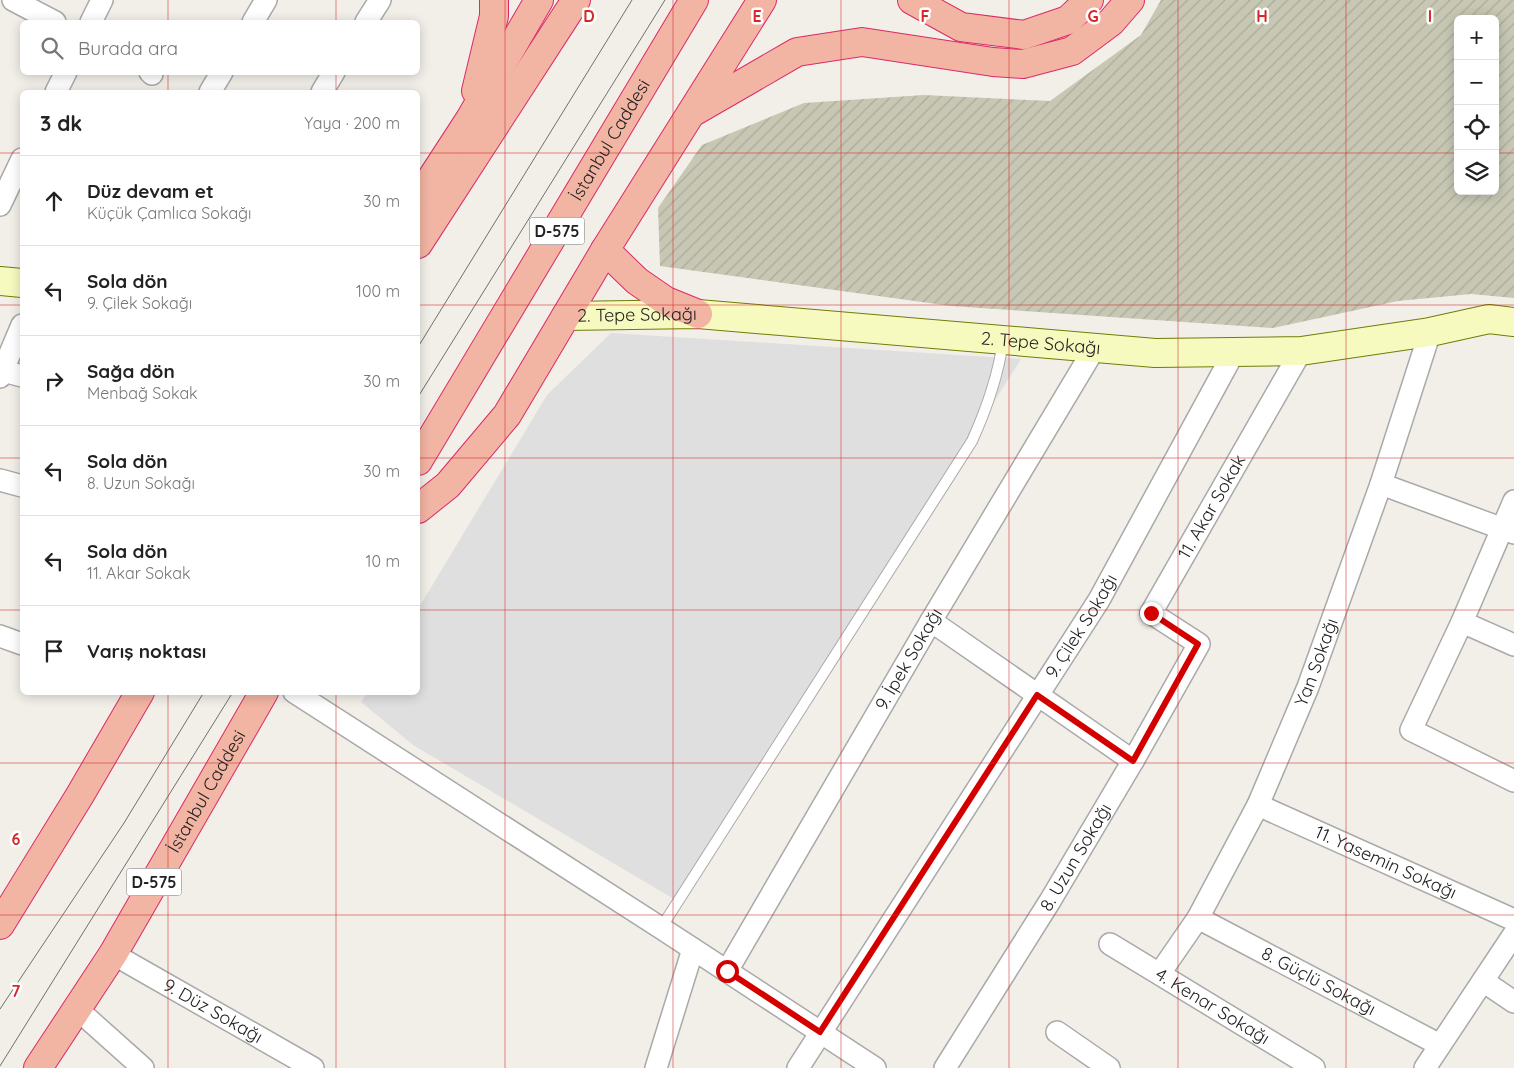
<!DOCTYPE html>
<html lang="tr">
<meta charset="utf-8">
<style>
:root{--surface:#fff;--page:#f2f2f2;--text:#222;--muted:#767676;--line:#e0e0e0}
body{margin:0;font-family:Quicksand,sans-serif;background:var(--page);color:var(--text)}
.controls{position:absolute;right:15px;top:15px;display:grid;overflow:hidden;border-radius:8px;box-shadow:0 2px 12px #0003}
.controls button{width:45px;height:45px;display:grid;place-items:center;padding:0;border:0;border-bottom:1px solid var(--line);background:var(--surface);color:var(--text);font:25px sans-serif}
.stop{position:absolute;width:15px;height:15px;margin:-11px;border:4px solid #d40000;border-radius:50%;background:#fff}
.stop.end{background:#d40000;border-color:#fff;box-shadow:0 1px 5px #0008}
.list{margin:0;padding:0;list-style:none}
h2{display:flex;justify-content:space-between;align-items:center;height:65px;margin:0;padding:0 20px;font-size:21px}
h2 small{font-size:16px;font-weight:400;color:var(--muted)}
.list li{display:grid;grid-template-columns:32px 1fr auto;gap:15px;align-items:center;box-sizing:border-box;height:90px;padding:0 20px;border-top:1px solid var(--line)}
.list b{display:block;font-size:19px;white-space:nowrap}
.list p{margin:0;font-size:16px;white-space:nowrap;color:var(--muted)}
.list em{font-size:16px;font-style:normal;color:var(--muted)}
.icon{flex:none;width:28px;height:28px;fill:none;stroke:currentColor;stroke-width:2;stroke-linecap:round;stroke-linejoin:round}
.map{position:relative;flex:none;width:1514px;height:1068px;overflow:hidden}
.search{position:absolute;background:var(--surface);box-shadow:0 2px 12px #0003;left:20px;top:20px;width:400px;height:55px;display:flex;align-items:center;gap:12px;box-sizing:border-box;padding:0 18px;border-radius:8px;color:var(--muted);font-size:19px}
.panel{position:absolute;background:var(--surface);box-shadow:0 2px 12px #0003;left:20px;top:90px;width:400px;height:605px;border-radius:8px}
.map>svg:first-child{display:block}
.residential{fill:#e0dfdf}
.construction{fill:url(#construction-furrows);fill-rule:evenodd}
.lines{fill:none;stroke-linecap:round;stroke-linejoin:round}
.service-casing{stroke:#a9a9a9;stroke-width:12}
.minor-casing{stroke:#a9a9a9;stroke-width:24}
.secondary-casing{stroke:#707d05;stroke-width:30}
.trunk-casing{stroke:#dc2a67;stroke-width:30}
.service{stroke:#fff;stroke-width:10}
.minor{stroke:#fff;stroke-width:21}
.secondary{stroke:#f7fabf;stroke-width:28}
.trunk{stroke:#f2b4a3;stroke-width:28}
.tram{stroke:#707070;stroke-width:1}
.route{stroke:#d40000;stroke-width:6}
.grid{fill:none;stroke:#d62828;stroke-width:1;stroke-opacity:0.55}
.labels{text-anchor:middle;stroke-width:5;stroke-linejoin:round;paint-order:stroke}
.shield{fill:#fff;stroke:#646464;stroke-width:1}
.shield-label{font-size:16px;font-weight:bold;fill:#222}
.street-label{font-size:18px;fill:#222;stroke:#fff}
.grid-label{font-size:16px;text-anchor:middle;font-weight:bold;fill:#d62828;stroke:#fff;stroke-width:5;stroke-linejoin:round;paint-order:stroke}
</style>
<div class="map">
<svg width="1514" height="1068" viewBox="0 0 1514 1068">
<defs>
<pattern id="construction-furrows" width="10" height="10" patternUnits="userSpaceOnUse" patternTransform="scale(1.25)"><rect width="10" height="10" fill="#c7c7b4"/><path d="M-1 1l2-2M0 10L10 0M9 11l2-2" fill="none" stroke="#abab9a"/></pattern>
</defs>
<rect width="100%" height="100%" fill="#f2efe9"/>
<!-- residential -->
<path class="residential" d="M611 333 1021 359 679 902 413 745 361 702 367 693 418 692V609L547 395Z"/>
<!-- construction -->
<path class="construction" d="M1161 0H1514V298L1471 294 1398 301 1273 328 951 306 660 266 658 208 702 145 804 103 924 95 1050 101 1141 35ZM1458 19H1495V191H1458Z"/>
<g class="lines">
<defs>
<path id="service" d="M661 928 972 441C987 408 998 377 1003 341"/>
<g id="minor">
<path d="M13 0 55 22"/>
<path d="M91 22 102 0"/>
<path d="M253 22 266 0"/>
<path d="M366 22 380 0"/>
<path d="M150 72 152 74"/>
<path d="M56 92 66 72"/>
<path d="M210 92 222 72"/>
<path d="M322 92 334 72"/>
<path d="M0 205 22 159"/>
<path d="M3 371 22 376"/>
<path d="M0 377 22 325"/>
<path d="M0 480 22 486"/>
<path d="M1381 484 1514 533"/>
<path d="M1514 501 1462 622 1411 730 1514 781"/>
<path d="M931 621 1133 761"/>
<path d="M1462 622 1514 645"/>
<path d="M0 636 22 644"/>
<path d="M294 692 661 928 875 1068"/>
<path id="s1" d="M1258 805 1514 920"/>
<path id="s2" d="M1198 918 1440 1045"/>
<path id="s3" d="M1110 944 1314 1068"/>
<path id="s4" d="M113 954 313 1068"/>
<path id="s5" d="M727 971 931 621 1094 349"/>
<path id="s6" d="M1160 973 1198 918 1258 805 1308 687 1381 484 1430 332"/>
<path d="M1483 981 1514 1002"/>
<path d="M77 1009 143 1068"/>
<path d="M1057 1032 1109 1068"/>
<path d="M656 1068 693 949"/>
<path id="s7" d="M798 1068 1099 600 1234 352"/>
<path id="s8" d="M945 1068 1050 901 1133 761 1199 644 1151 613 1301 351"/>
<path d="M1425 1068 1514 934"/>
</g>
<g id="secondary">
<path d="M0 281 22 283"/>
<path id="s9" d="M566 316 698 314 1155 353 1301 351 1430 332 1489 319 1514 322"/>
</g>
<g id="trunk">
<path d="M912 0 961 27 1024 35 1068 20 1089 0"/>
<path d="M476 91 494 16V0"/>
<path d="M695 111 797 52 862 42 993 62 1023 64 1072 51 1111 22 1130 0"/>
<path d="M418 205 420 196 470 119 539 0"/>
<path d="M418 244 576 0"/>
<path d="M605 250 637 281 666 301 698 314"/>
<path id="s10" d="M418 461 694 0"/>
<path d="M418 509 448 485 507 415 605 250 762 0"/>
<path d="M0 925 80 795 140 692"/>
<path id="s11" d="M38 1068 113 954 264 692"/>
</g>
</defs>
<!-- service casing -->
<use href="#service" class="service-casing"/>
<!-- minor casing -->
<use href="#minor" class="minor-casing"/>
<!-- secondary casing -->
<use href="#secondary" class="secondary-casing"/>
<!-- trunk casing -->
<use href="#trunk" class="trunk-casing"/>
<!-- service -->
<use href="#service" class="service"/>
<!-- minor -->
<use href="#minor" class="minor"/>
<!-- secondary -->
<use href="#secondary" class="secondary"/>
<!-- trunk -->
<use href="#trunk" class="trunk"/>
<!-- tram -->
<g class="tram">
<path d="M418 347 632 0"/>
<path d="M418 397 665 0"/>
<path d="M0 1009 124 823 204 692"/>
<path d="M0 1066 233 692"/>
</g>
</g>
<g class="lines">
<!-- route -->
<path class="route" d="M727 971 820 1032 1037 695 1133 761 1198 644 1151 613"/>
</g>
<!-- grid -->
<path class="grid" d="M168 0V22M336 0V22M505 0V1068M673 0V1068M841 0V1068M1009 0V1068M1178 0V1068M1346 0V1068M168 72V92M336 72V92M0 153H22M418 153H1458M1495 153H1514M0 305H22M418 305H1514M0 458H22M418 458H1514M0 610H22M418 610H1514M168 692V1068M336 692V1068M0 763H1514M0 915H1514"/>
<g class="labels">
<!-- shield labels -->
<g class="shield">
<rect x="529.5" y="217.5" width="55" height="27" rx="4"/>
<rect x="126.5" y="868.5" width="55" height="27" rx="4"/>
</g>
<g class="shield-label">
<text x="557" y="237">D-575</text>
<text x="154" y="888">D-575</text>
</g>
<!-- street labels -->
<g class="street-label">
<text dy="6" stroke="none"><textPath href="#s10" startOffset="374">İstanbul Caddesi</textPath></text>
<text dy="6" stroke="none"><textPath href="#s9" startOffset="71">2. Tepe Sokağı</textPath></text>
<text dy="6" stroke="none"><textPath href="#s9" startOffset="476">2. Tepe Sokağı</textPath></text>
<text dy="6" stroke="none"><textPath href="#s8" startOffset="674">11. Akar Sokak</textPath></text>
<text dy="6" stroke="none"><textPath href="#s7" startOffset="525">9. Çilek Sokağı</textPath></text>
<text dy="6" stroke="none"><textPath href="#s5" startOffset="361">9. İpek Sokağı</textPath></text>
<text dy="6" stroke="none"><textPath href="#s6" startOffset="349">Yan Sokağı</textPath></text>
<text dy="6" stroke="none"><textPath href="#s11" startOffset="324">İstanbul Caddesi</textPath></text>
<text dy="6" stroke="none"><textPath href="#s8" startOffset="248">8. Uzun Sokağı</textPath></text>
<text dy="6" stroke="none"><textPath href="#s1" startOffset="140">11. Yasemin Sokağı</textPath></text>
<text dy="6" stroke="none"><textPath href="#s2" startOffset="136">8. Güçlü Sokağı</textPath></text>
<text dy="6" stroke="none"><textPath href="#s3" startOffset="120">4. Kenar Sokağı</textPath></text>
<text dy="6" stroke="none"><textPath href="#s4" startOffset="115">9. Düz Sokağı</textPath></text>
</g>
</g>
<g class="grid-label">
<text x="589" y="22">D</text>
<text x="757" y="22">E</text>
<text x="925" y="22">F</text>
<text x="1093" y="22">G</text>
<text x="1262" y="22">H</text>
<text x="1430" y="22">I</text>
<text x="16" y="845">6</text>
<text x="16" y="997">7</text>
</g>
</svg>
<div class="controls">
<button>+</button>
<button>−</button>
<button><svg class="icon" aria-label="locate" viewBox="0 0 24 24"><circle cx="12" cy="12" r="6"/><path d="M12 2v4M12 18v4M2 12h4M18 12h4"/></svg></button>
<button><svg class="icon" aria-label="layers" viewBox="0 0 24 24"><path d="M12 4l9 5-9 5-9-5zM3 14l9 5 9-5"/></svg></button>
</div>
<div class="stop" style="left:727px;top:971px"></div>
<div class="stop end" style="left:1151px;top:613px"></div>
<div class="search"><svg class="icon" aria-label="search" viewBox="0 0 24 24"><circle cx="10" cy="10" r="6"/><path d="M15 15l6 6"/></svg>Burada ara</div>
<section class="panel">
<h2>3 dk<small>Yaya · 200 m</small></h2>
<ul class="list">
<li><svg class="icon" aria-label="ahead" viewBox="0 0 24 24"><path d="M12 20V5M6 11l6-6 6 6"/></svg><div><b>Düz devam et</b><p>Küçük Çamlıca Sokağı</p></div><em>30 m</em></li>
<li><svg class="icon" aria-label="left" viewBox="0 0 24 24"><path d="M17 20v-9H6M10 6l-5 5 5 5"/></svg><div><b>Sola dön</b><p>9. Çilek Sokağı</p></div><em>100 m</em></li>
<li><svg class="icon" aria-label="right" viewBox="0 0 24 24"><path d="M7 20v-9h11M14 6l5 5-5 5"/></svg><div><b>Sağa dön</b><p>Menbağ Sokak</p></div><em>30 m</em></li>
<li><svg class="icon" aria-label="left" viewBox="0 0 24 24"><path d="M17 20v-9H6M10 6l-5 5 5 5"/></svg><div><b>Sola dön</b><p>8. Uzun Sokağı</p></div><em>30 m</em></li>
<li><svg class="icon" aria-label="left" viewBox="0 0 24 24"><path d="M17 20v-9H6M10 6l-5 5 5 5"/></svg><div><b>Sola dön</b><p>11. Akar Sokak</p></div><em>10 m</em></li>
<li><svg class="icon" aria-label="arrive" viewBox="0 0 24 24"><path d="M6 21V4h12l-3 4 3 4H6"/></svg><div><b>Varış noktası</b></div></li>
</ul>
</section>
</div>
